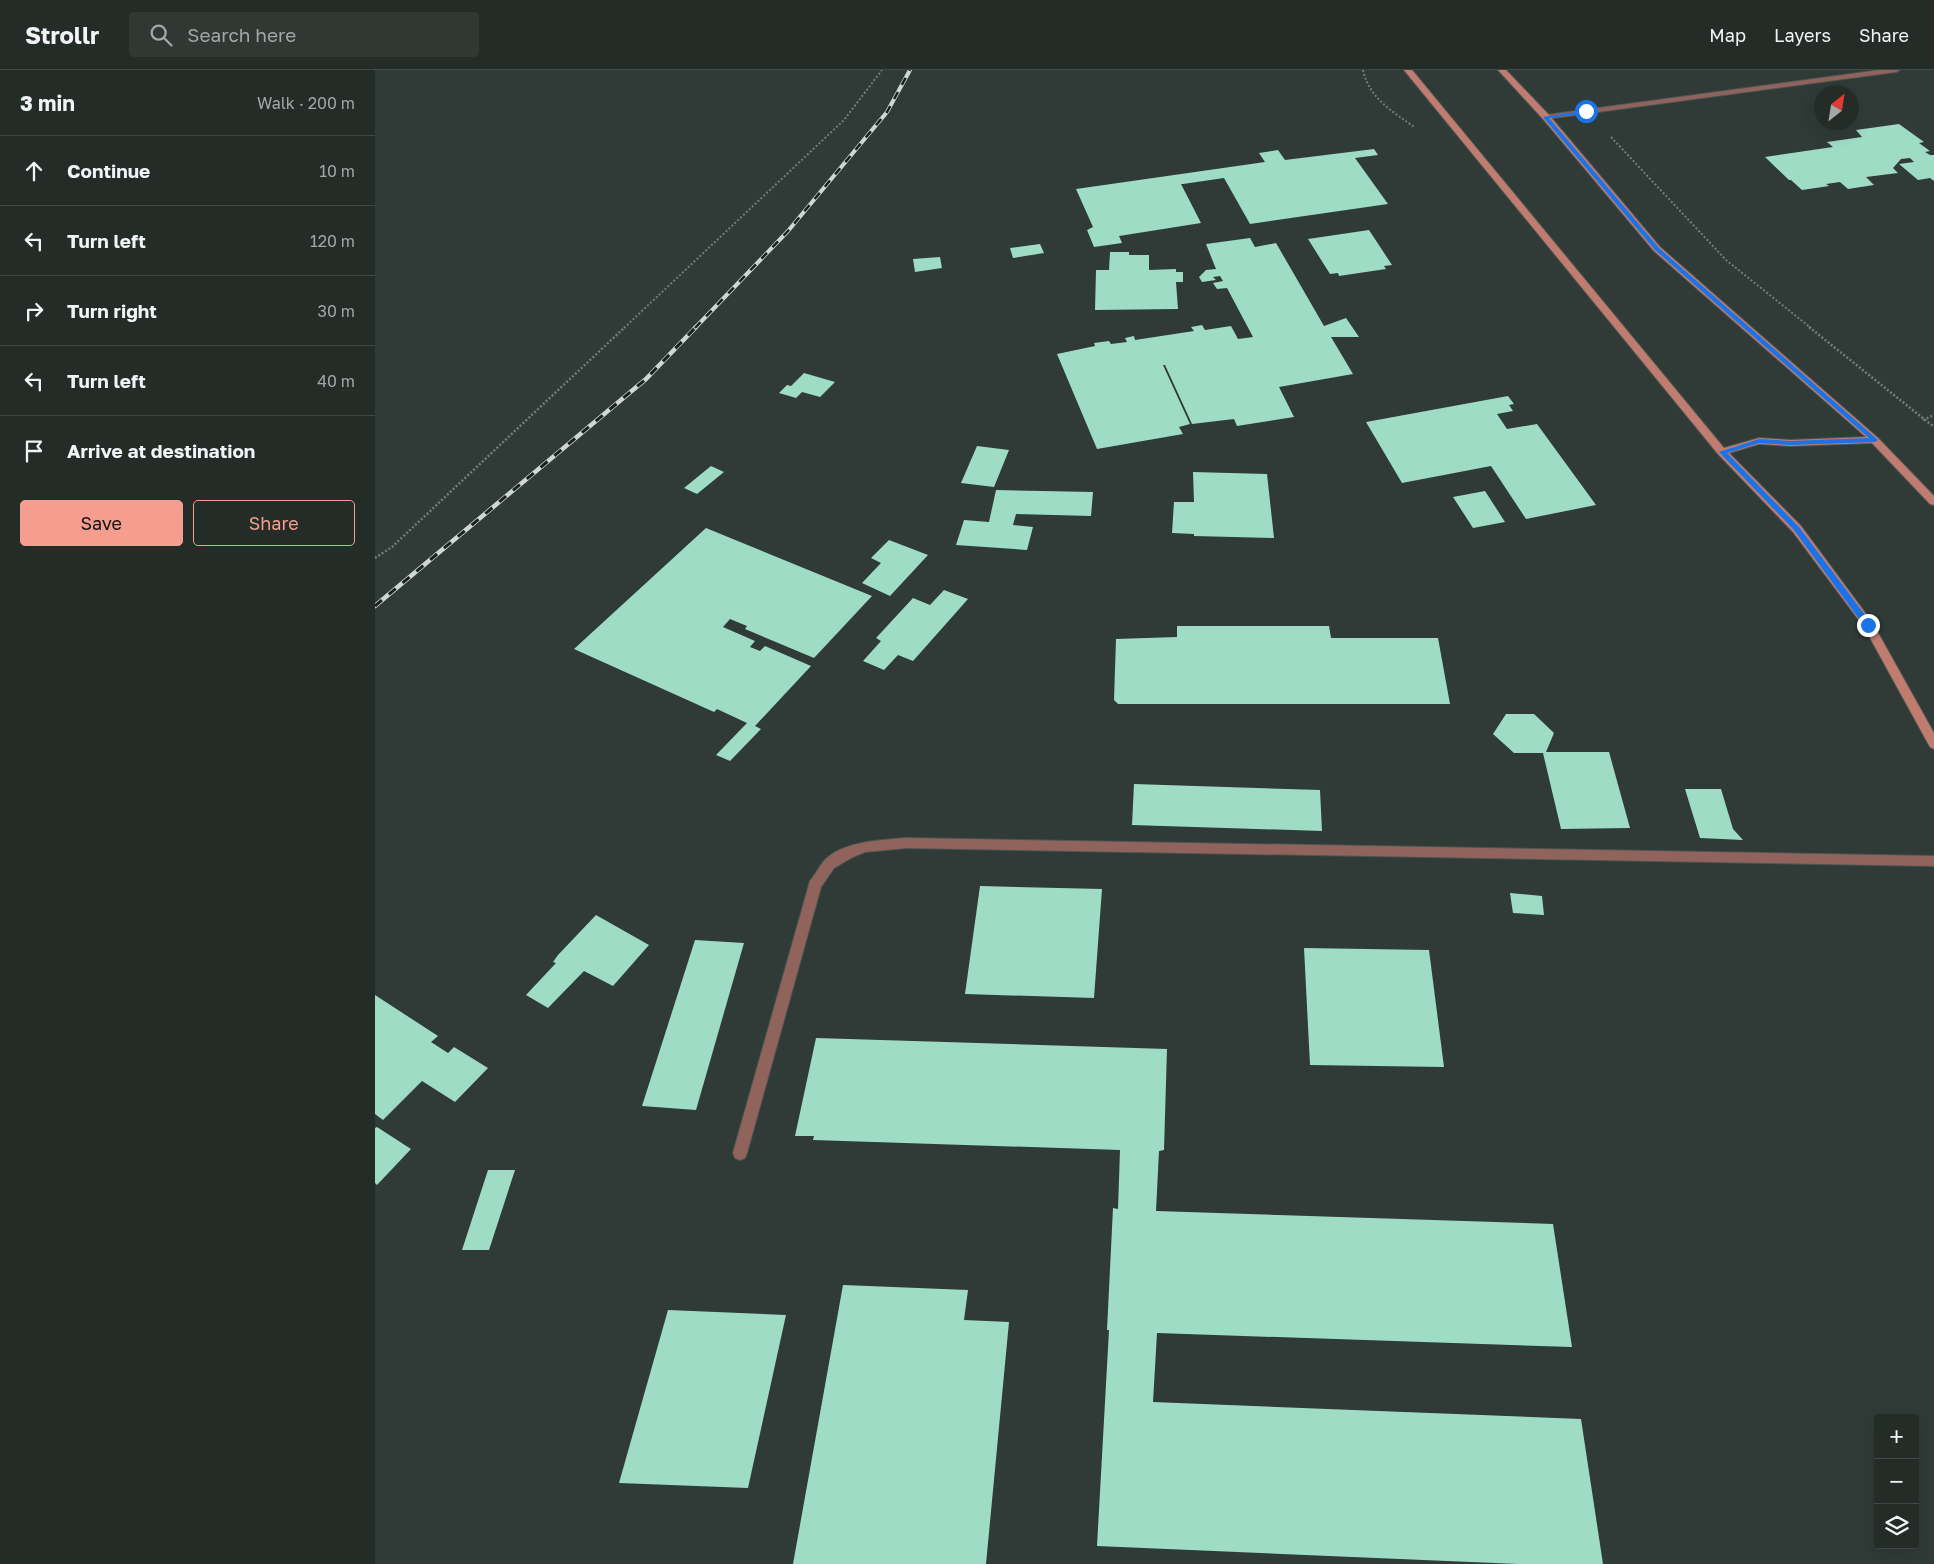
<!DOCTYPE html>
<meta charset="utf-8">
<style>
:root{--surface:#242c28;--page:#303834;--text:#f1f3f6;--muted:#a3a7a8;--line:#414845;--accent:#f59d8e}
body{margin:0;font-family:"Golos Text",sans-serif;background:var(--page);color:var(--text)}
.controls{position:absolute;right:15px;bottom:15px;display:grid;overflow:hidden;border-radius:5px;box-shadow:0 5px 20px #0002}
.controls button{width:45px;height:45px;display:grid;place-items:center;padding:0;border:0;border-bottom:1px solid var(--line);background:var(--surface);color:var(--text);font:25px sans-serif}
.compass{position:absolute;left:1439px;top:15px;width:45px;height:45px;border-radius:50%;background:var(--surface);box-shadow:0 5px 20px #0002;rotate:30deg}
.stop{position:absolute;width:15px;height:15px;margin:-11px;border:4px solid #1a73e8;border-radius:50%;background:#fff}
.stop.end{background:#1a73e8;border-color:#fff;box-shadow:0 1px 5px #0008}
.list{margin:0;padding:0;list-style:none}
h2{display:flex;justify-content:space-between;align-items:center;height:65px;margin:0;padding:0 20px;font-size:21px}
h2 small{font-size:16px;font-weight:400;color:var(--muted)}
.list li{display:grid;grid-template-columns:32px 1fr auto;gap:15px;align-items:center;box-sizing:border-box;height:70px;padding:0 20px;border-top:1px solid var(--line)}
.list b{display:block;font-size:19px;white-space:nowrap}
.list em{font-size:16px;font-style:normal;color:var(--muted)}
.actions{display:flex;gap:10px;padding:15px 20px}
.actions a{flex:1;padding:11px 0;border:1px solid var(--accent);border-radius:5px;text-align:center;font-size:18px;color:var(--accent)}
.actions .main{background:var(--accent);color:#111}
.icon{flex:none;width:28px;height:28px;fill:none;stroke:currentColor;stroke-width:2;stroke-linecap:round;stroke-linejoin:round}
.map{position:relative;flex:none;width:1559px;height:1494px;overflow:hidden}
header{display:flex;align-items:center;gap:30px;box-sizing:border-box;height:70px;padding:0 25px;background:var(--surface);border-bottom:1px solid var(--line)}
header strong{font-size:24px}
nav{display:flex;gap:28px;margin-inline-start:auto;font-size:18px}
.search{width:350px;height:45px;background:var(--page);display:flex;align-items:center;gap:12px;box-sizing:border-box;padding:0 18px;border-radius:5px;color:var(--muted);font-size:19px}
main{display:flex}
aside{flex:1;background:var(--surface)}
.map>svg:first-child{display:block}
.building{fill:#9edcc6}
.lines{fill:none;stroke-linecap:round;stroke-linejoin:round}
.minor-casing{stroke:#4d5653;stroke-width:2}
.secondary-casing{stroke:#4d5653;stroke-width:2}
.path-far1{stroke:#747d79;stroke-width:2;stroke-dasharray:2 2;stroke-linecap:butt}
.path{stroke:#747d79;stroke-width:2.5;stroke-dasharray:2 2;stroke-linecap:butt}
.minor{fill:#90645c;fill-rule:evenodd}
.secondary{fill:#c17c70;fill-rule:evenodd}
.rail-far1-casing{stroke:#cfd6d4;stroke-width:4}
.rail-casing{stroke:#cfd6d4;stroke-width:4.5}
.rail-far1{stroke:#1b201e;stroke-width:2.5;stroke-dasharray:8;stroke-linecap:butt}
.rail{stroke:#1b201e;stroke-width:3;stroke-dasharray:9;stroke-linecap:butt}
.route{fill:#1a73e8}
</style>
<header>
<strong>Strollr</strong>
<div class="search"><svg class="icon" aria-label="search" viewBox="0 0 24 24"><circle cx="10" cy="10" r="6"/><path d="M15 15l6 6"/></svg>Search here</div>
<nav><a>Map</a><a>Layers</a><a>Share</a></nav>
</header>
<main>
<aside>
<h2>3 min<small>Walk · 200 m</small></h2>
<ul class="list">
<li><svg class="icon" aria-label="ahead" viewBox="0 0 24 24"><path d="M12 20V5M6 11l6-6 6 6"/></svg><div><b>Continue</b></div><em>10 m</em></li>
<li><svg class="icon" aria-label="left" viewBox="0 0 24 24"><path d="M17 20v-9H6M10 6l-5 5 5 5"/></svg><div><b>Turn left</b></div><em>120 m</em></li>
<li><svg class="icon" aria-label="right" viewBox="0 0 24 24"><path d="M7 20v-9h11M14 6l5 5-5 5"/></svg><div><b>Turn right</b></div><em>30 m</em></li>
<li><svg class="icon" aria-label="left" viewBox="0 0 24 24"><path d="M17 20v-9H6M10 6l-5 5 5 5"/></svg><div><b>Turn left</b></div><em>40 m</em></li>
<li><svg class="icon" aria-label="arrive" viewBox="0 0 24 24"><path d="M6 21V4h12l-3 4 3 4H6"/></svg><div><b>Arrive at destination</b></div></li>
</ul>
<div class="actions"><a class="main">Save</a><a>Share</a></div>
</aside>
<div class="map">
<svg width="1559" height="1494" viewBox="0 0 1559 1494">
<rect width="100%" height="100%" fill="#303a36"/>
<!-- building -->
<g class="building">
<path d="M1524 54 1549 72 1544 73 1555 81 1550 82 1555 85H1559V111L1555 108 1543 110 1524 94 1539 92 1535 88 1526 89 1518 98 1523 103 1491 107 1499 115 1473 119 1465 112 1451 114 1454 116 1427 120 1416 110H1414L1390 87 1458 77 1452 72 1487 67 1481 60Z"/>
<path d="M999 79 1003 85 980 88 1013 134 875 154 849 108 808 114H806L826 153 744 166 747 173 719 177 712 160 718 157 701 119 890 92 884 83 903 80 910 90Z"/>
<path d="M994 160 1017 195 1009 196 1011 199 964 206 963 203 955 204 933 169Z"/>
<path d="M875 168 880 177 901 173 949 256 971 248 984 267H956L978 304 904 317 919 347 862 356 859 349 817 354 790 295H788L815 354 804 357 808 364 722 379 682 284 720 276 719 273 734 271 736 274 752 272 750 268 759 266 760 270 819 261 816 257 827 255 830 260 856 256 863 269 878 267 852 218 842 219 838 213 848 211 845 206 838 207 841 210 827 212 824 207 831 200 841 199 831 174Z"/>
<path d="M665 174 669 183 638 188 635 178Z"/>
<path d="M735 182H754V185H774V200L801 199V202H808V212H801L803 239 720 240 721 200H734Z"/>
<path d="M565 187 567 198 540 202 538 189Z"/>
<path d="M429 303 460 312 445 327 427 322 421 328 404 323 412 315 416 316Z"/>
<path d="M1133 326 1139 334 1134 335 1138 341 1122 344 1132 359 1162 354 1221 435 1151 449 1116 396 1027 413 991 352Z"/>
<path d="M602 376 634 380 619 417 586 413Z"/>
<path d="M336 396 349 402 322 424 309 418Z"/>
<path d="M818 402 892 404 899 468 819 466V464L797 463 799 432H819Z"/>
<path d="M621 420 718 422 716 446 641 444 638 455 658 457 652 480 581 475 589 450 614 452Z"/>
<path d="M1110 421 1130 452 1098 458 1078 427Z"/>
<path d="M331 458 497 526 439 588 370 559 372 556 355 549 348 557 380 571 375 577 385 581 390 576 436 596 380 656 386 659 355 691 341 685 372 653 342 639 339 642 199 579Z"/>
<path d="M514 470 553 485 515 526 487 513 506 493 496 488Z"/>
<path d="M569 520 593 529 538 591 523 585 509 600 488 591 506 571 501 568 538 528 555 535Z"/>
<path d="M802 556H954L956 568H1063L1075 634H743L739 630 741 569 802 567Z"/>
<path d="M1131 644H1159L1179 663 1171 682H1234L1255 758 1186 759 1168 683H1139L1118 664Z"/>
<path d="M759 714 945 720 947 761 757 755Z"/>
<path d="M1310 719H1346L1358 759 1368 770 1325 768Z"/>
<path d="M605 816 727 819 719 928 590 924Z"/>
<path d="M1135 823 1167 826 1169 845 1138 843Z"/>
<path d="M221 845 274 875 238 916 209 901 173 938 151 925 181 893 178 892 183 885Z"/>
<path d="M320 870 369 873 321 1040 267 1036Z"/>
<path d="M929 878 1054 880 1069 997 935 995Z"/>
<path d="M0 925 63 966 56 972 73 983 79 977 113 998 80 1032 47 1011 8 1050 0 1044Z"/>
<path d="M441 968 792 979 789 1080 784 1081 781 1141 1178 1154 1197 1277 782 1263 778 1332 1206 1349 1228 1494H1143L722 1476 734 1260H732L738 1138 743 1139 745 1080 438 1070 439 1066H420Z"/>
<path d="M2 1057 36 1079 2 1115 0 1113V1058Z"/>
<path d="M113 1100H140L114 1180H87Z"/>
<path d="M468 1215 593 1220 589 1250 634 1252 611 1494H418Z"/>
<path d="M293 1240 411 1245 373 1418 244 1413Z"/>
</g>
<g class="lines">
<defs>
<g id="minor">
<path d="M1505 0H1525L1521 2 1171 49 1167 47 1171 45Z"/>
<path d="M532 768 1559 786V796L532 778 490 782 478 787 459 798 446 817 372 1083 370 1088 365 1090 360 1088 358 1083 435 811C440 805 444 797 449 791 467 771 507 770 532 768Z"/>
</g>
<path id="secondary" d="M1029 0H1037L1349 378 1384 368 1416 370 1491 367 1279 181 1168 49 1123 0H1131L1174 45 1285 177 1503 368 1559 426V435L1555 434 1497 373 1416 376 1384 374 1354 383 1426 456 1497 552 1559 663V679L1555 677 1489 557 1418 462 1343 384Z"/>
</defs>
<!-- minor casing -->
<use href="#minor" class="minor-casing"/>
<!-- secondary casing -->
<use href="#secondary" class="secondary-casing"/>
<!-- path-far1 -->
<g class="path-far1">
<path d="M988 0C994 28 1017 41 1039 57"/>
<path d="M1236 67 1351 190 1436 258"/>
<path d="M249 258 469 50 507 0"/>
</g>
<!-- path -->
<g class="path">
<path d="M1434 257 1559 357"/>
<path d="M1548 350 1559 345"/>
<path d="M0 488 17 477 250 257"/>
</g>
<!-- minor -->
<use href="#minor" class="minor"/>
<!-- secondary -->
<use href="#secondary" class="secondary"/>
<defs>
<path id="rail-far1" d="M320 258 413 161 512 42 535 0"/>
<path id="rail" d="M0 536 271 309 321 257"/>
</defs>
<!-- rail-far1 casing -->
<use href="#rail-far1" class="rail-far1-casing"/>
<!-- rail casing -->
<use href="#rail" class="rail-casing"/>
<!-- rail-far1 -->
<use href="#rail-far1" class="rail-far1"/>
<!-- rail -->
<use href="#rail" class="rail"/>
</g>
<!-- route -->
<path class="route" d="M1213 40 1211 43 1174 48 1284 178 1503 370 1500 372 1416 375 1384 373 1352 383 1424 457 1496 553V557H1490L1419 460 1344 382 1384 369 1416 371 1494 368 1280 180 1168 47Z"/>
</svg>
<div class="controls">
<button>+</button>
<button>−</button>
<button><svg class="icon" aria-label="layers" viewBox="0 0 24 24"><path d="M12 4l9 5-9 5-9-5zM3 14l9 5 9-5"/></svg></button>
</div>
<svg class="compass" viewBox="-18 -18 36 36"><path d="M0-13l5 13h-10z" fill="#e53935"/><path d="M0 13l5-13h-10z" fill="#a3a7a8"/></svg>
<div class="stop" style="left:1211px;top:41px"></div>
<div class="stop end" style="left:1493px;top:555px"></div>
</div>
</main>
